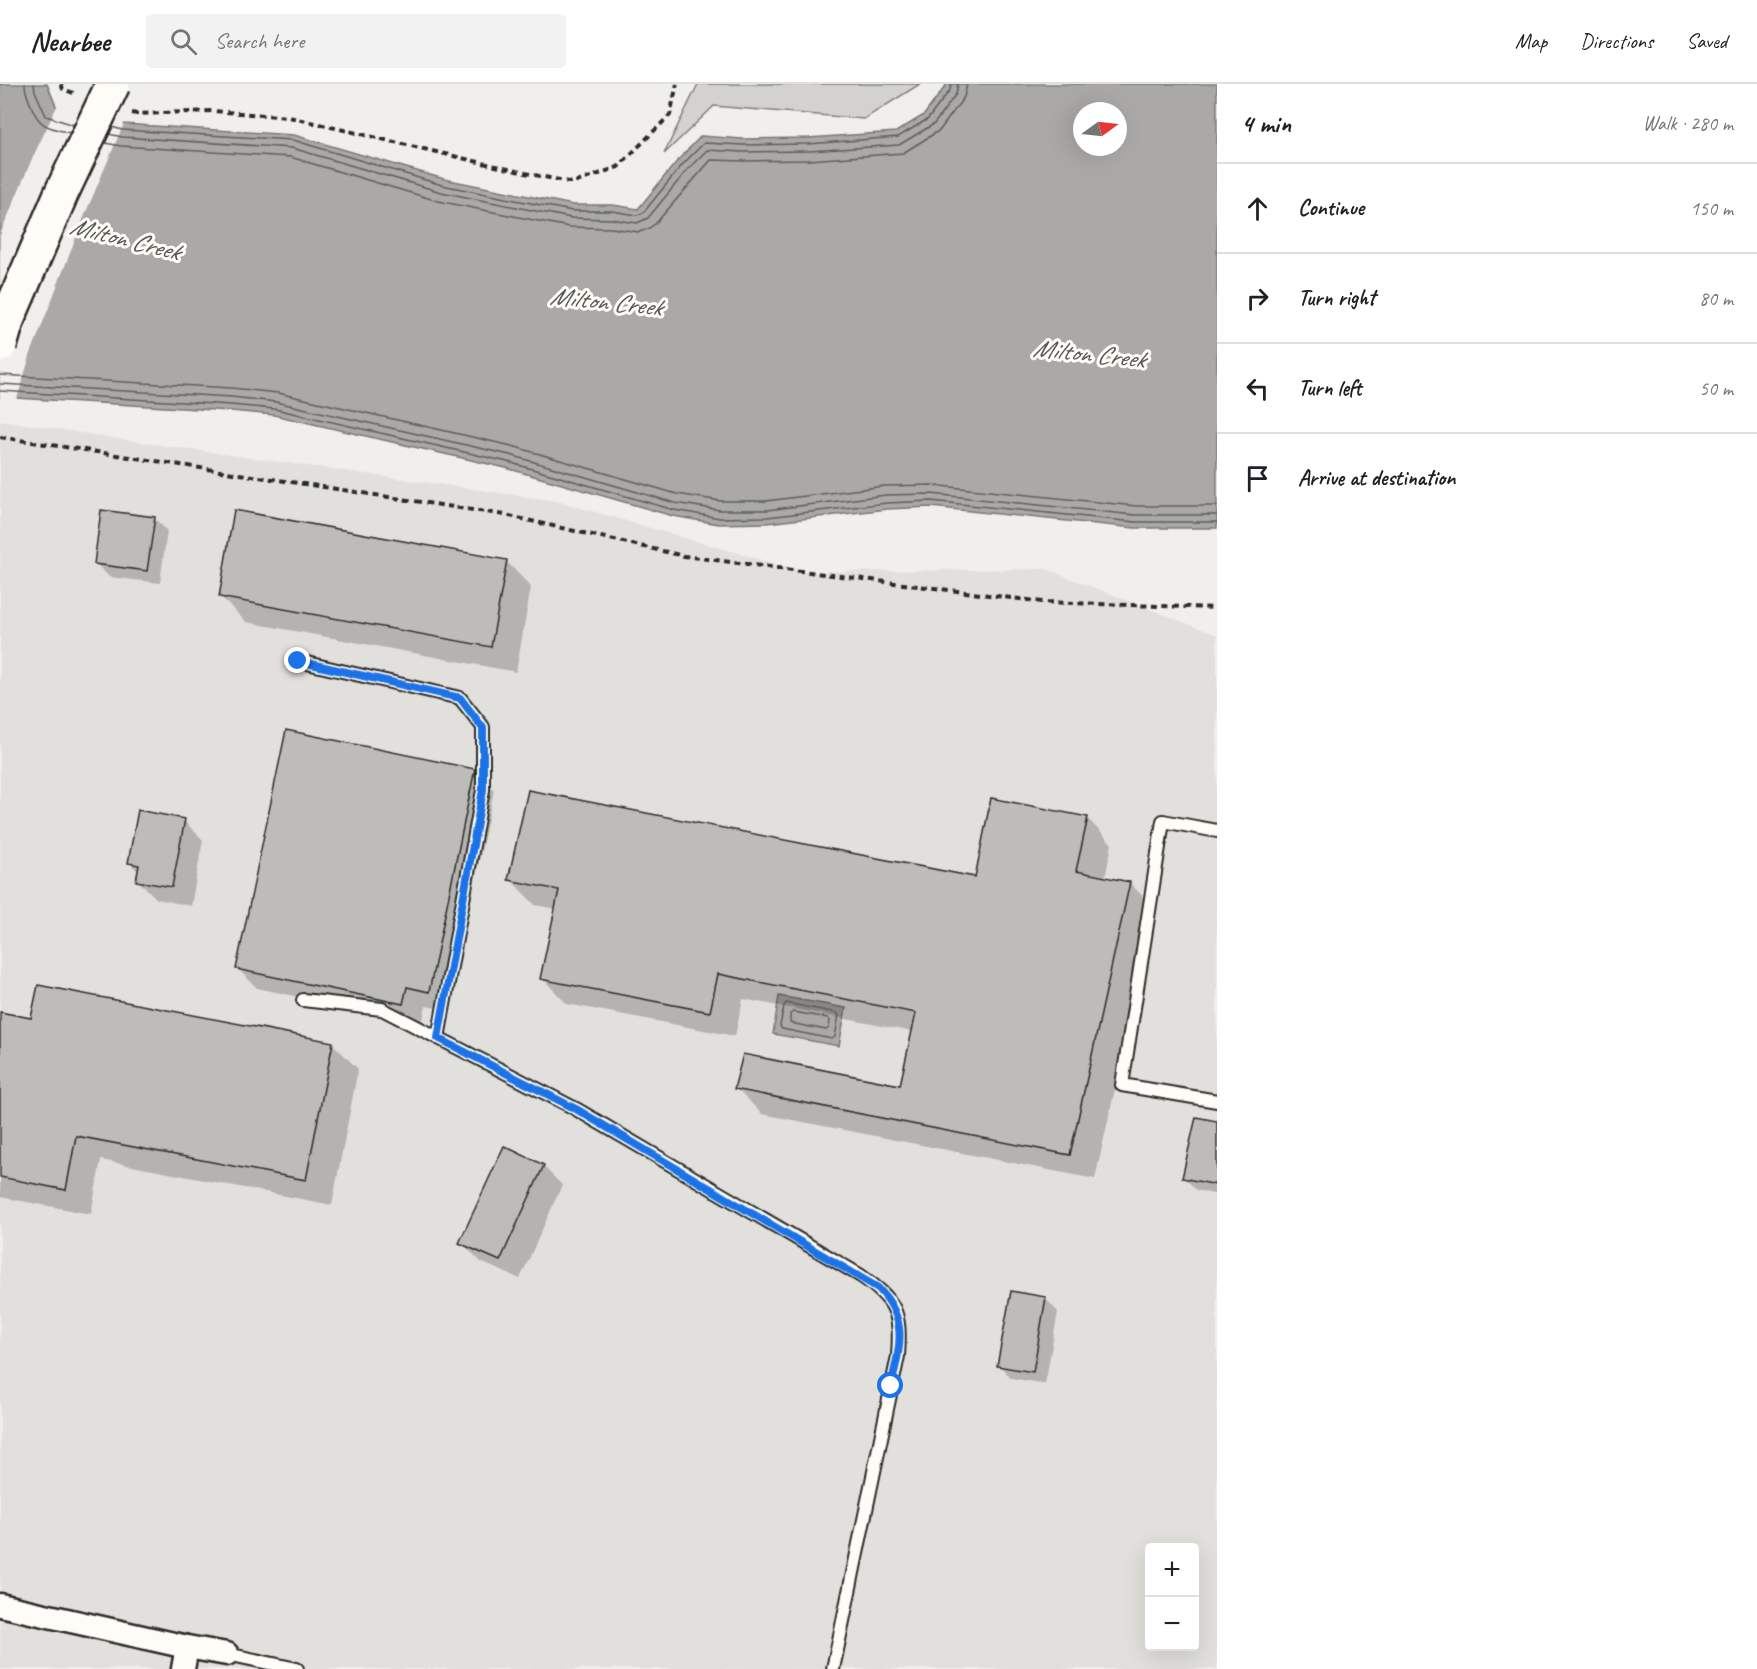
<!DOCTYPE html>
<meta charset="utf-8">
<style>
:root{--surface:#fff;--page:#f2f2f2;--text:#202124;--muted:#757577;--line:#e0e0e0}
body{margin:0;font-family:Caveat,sans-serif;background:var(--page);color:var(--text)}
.controls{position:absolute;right:18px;bottom:18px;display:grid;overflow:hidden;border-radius:6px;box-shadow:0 6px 24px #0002}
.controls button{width:54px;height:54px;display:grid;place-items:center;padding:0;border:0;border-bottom:2px solid var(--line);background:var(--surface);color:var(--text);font:30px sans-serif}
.compass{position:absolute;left:1073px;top:18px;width:54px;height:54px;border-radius:50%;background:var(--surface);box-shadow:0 6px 24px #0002;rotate:75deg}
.stop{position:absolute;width:18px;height:18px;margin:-14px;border:4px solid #1a73e8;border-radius:50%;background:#fff}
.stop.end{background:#1a73e8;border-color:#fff;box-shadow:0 2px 6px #0008}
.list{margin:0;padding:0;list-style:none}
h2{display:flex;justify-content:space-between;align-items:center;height:78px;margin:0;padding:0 24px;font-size:26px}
h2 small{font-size:20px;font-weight:400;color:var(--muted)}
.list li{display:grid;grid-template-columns:39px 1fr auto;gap:18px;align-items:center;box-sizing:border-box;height:90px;padding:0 24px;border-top:2px solid var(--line)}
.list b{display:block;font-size:22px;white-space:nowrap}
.list em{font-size:20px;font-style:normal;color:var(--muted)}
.icon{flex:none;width:33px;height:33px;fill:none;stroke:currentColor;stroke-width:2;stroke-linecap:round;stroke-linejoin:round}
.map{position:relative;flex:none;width:1217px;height:1585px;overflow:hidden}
header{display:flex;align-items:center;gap:36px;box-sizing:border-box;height:84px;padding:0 30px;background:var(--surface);border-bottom:2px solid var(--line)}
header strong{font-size:28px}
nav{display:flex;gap:33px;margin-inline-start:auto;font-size:21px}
.search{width:420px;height:54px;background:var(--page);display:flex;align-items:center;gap:15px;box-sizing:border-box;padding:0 21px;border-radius:6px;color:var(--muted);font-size:22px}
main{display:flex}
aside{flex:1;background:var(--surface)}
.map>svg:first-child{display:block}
.built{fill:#e1e0dc;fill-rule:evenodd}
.green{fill:#d3d2cf;stroke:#7f7e7d;stroke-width:1.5}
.water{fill:#aaa9a7;stroke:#777775;stroke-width:1.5;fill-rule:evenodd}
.pier{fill:#f0efeb}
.shadow{fill:#0003}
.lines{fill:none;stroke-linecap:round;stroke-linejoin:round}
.shore{stroke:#5e5d5d;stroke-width:1.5}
.building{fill:#bdbcb8;stroke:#2b2b2b;stroke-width:1.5}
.service-casing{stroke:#2b2b2b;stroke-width:16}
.minor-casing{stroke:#2b2b2b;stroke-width:27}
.path{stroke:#2b2b2b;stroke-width:4;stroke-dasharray:6 4.5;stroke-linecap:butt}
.service{stroke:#fdfcf7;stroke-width:12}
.minor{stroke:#fdfcf7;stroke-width:22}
.secondary-bridge-casing{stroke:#2b2b2b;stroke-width:38;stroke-linecap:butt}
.secondary-bridge{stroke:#fdfcf7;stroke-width:33}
.route{stroke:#1a73e8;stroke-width:8}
.labels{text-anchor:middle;stroke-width:6;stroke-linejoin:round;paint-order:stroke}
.water-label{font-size:26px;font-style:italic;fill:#575756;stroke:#fdfcf7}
</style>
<header>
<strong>Nearbee</strong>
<div class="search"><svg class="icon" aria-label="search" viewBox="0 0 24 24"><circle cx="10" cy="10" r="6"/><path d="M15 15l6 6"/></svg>Search here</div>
<nav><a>Map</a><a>Directions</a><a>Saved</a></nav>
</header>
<main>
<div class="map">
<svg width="1217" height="1585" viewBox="0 0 1217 1585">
<rect width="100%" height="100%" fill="#f0efeb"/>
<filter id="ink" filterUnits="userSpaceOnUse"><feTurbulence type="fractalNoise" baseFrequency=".0167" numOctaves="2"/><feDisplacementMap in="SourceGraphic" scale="12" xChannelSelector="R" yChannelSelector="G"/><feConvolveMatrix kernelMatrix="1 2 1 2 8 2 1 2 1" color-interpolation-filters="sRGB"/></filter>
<g filter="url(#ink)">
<!-- built -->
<path class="built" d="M0 336 152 360 557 417 803 488 1046 485 1217 551V1585H0ZM1150 1464H1194V1562H1150Z"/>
<!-- green -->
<path class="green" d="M698 0H920L864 35 714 22 664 70Z"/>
<!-- water -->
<g class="water">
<path d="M0 0H47L56 22 123 40 294 51 444 95 573 121H613L638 125 678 76 701 52 743 55 808 54 896 48 924 31 947 0H1217V444H1135L931 423 887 425 767 439 719 440 673 432 506 384 274 331 231 327 0 313ZM1082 27H1118V63H1082Z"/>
<path d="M779 912 846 924 839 962 773 950Z"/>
</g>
<!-- pier -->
<path class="pier" d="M58 20 125 37 86 128 30 272 16 318 0 316V151L31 77Z"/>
<!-- shadow -->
<g class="shadow">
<path d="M154 434 167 447 160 499 109 493 96 480Z"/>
<path d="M506 477 531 503 516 588 246 538 221 513Z"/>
<path d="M474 687 494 706 448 926 426 922 422 939 257 904 238 885Z"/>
<path d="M1087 734 1112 760 1105 794 1130 799 1155 825 1095 1095 762 1030 736 1004 901 1003 913 948 743 915 735 952 567 920 542 894 557 825 535 821 510 795H976Z"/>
<path d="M184 737 203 756 191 822 157 815 137 796 139 788 130 779Z"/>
<path d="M0 929 33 935 332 959 358 985 332 1121 101 1076 91 1130 0 1113Z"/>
<path d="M1217 1039V1111L1196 1106 1184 1093Z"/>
<path d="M543 1082 562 1101 520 1195 481 1178 461 1158Z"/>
<path d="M1046 1215 1058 1228 1045 1300 1011 1294 999 1281Z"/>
</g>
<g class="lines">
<!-- shore -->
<g class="shore">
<path d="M25 0C25 7 27 12 30 19 39 43 46 43 70 49"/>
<path d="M34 0 35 7 46 32 74 41"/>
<path d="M112 43 122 46 293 56 442 101 510 115 572 127H612L637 131 643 129 683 80 704 59 743 61 808 60 898 53 928 35 950 6 951 0"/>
<path d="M109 50 122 53 292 64 441 108 571 134 611 135 637 139 648 134 688 85 707 66 743 68 809 67 899 61 934 40 956 10 958 0"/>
<path d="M105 59 121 62 290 73 438 117 569 143 611 144 639 148 648 145 655 140 711 76 743 77 809 76 903 69 940 46 964 13 967 0"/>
<path d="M0 291 232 304 278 309 512 362 677 410 721 417H766L885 402 931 401 1136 422H1217"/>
<path d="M0 300 232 313 276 318 510 371 675 419 720 426H767L886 411 931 410 1135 431H1217"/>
<path d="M0 307 231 321 275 325 508 378 674 426 720 434 767 433 887 419 931 417 1135 438H1217"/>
<path d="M786 919 837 929 839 931 835 953 832 955 782 945 780 942 784 922Z"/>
<path d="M793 928 828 934 830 937 829 944 826 946 790 939V930Z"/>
</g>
</g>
<!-- building -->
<g class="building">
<path d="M101 426 155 433 147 487 94 480Z"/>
<path d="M234 426 507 476 491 563 219 513Z"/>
<path d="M286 646 475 685 429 908 407 903 403 920 236 885Z"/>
<path d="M528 706 975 793 991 714 1088 733 1076 787 1130 798 1070 1071 734 1005 743 970 900 1001 916 929 718 890 710 928 540 895 559 806 508 796Z"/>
<path d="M138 726 185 735 172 803 136 797 139 781 128 779Z"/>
<path d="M38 901 333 958 306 1096 76 1052 66 1106 0 1093V928L31 934Z"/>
<path d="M1196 1033 1217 1037V1101L1182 1094Z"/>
<path d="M504 1062 544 1081 500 1177 459 1159Z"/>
<path d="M1011 1207 1046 1213 1033 1288 997 1282Z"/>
</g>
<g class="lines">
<defs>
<g id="service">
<path d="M298 577 460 614 483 643V706L438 954"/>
<path d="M1217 747 1163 737 1122 1001 1217 1017"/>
<path d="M303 916 382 925 576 1025 861 1192C897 1217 901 1229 898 1272L833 1585"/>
<path d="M227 1570 297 1585"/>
</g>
<g id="minor">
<path d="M0 1521 187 1563 227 1570"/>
<path d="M183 1585 187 1563"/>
</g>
</defs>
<!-- service casing -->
<use href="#service" class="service-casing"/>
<!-- minor casing -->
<use href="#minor" class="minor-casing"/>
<!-- path -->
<g class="path">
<path d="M61 0 63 5 76 10"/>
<path d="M132 29 137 30 214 27 289 33 525 89 574 99 618 83 670 31 677 0"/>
<path d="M0 353 505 431 684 472 1043 518 1217 524"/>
</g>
<!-- service -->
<use href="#service" class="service"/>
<!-- minor -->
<use href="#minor" class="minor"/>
<defs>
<path id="secondary-bridge" d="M0 261 8 234 61 110 113 0"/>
</defs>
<!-- secondary-bridge casing -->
<use href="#secondary-bridge" class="secondary-bridge-casing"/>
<!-- secondary-bridge -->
<use href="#secondary-bridge" class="secondary-bridge"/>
</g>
</g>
<g class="lines" filter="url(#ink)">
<!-- route -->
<path class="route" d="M298 577 460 614 483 644V706L438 954 576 1025 878 1204C909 1236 900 1262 891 1302"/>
</g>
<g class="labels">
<!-- water labels -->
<g class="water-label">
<text transform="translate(125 154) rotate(14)" y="9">Milton Creek</text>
<text transform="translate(606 217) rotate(6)" y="9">Milton Creek</text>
<text transform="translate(1089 269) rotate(6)" y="9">Milton Creek</text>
</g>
</g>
</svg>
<div class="controls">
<button>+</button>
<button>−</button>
</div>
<svg class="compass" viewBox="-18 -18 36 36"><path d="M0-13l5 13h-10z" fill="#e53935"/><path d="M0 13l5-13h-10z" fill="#757577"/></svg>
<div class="stop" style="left:891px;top:1302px"></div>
<div class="stop end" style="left:298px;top:577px"></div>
</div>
<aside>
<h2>4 min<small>Walk · 280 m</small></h2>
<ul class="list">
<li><svg class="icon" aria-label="ahead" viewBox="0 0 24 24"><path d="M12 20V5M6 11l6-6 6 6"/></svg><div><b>Continue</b></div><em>150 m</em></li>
<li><svg class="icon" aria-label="right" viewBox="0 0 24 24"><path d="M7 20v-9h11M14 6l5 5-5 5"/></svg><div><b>Turn right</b></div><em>80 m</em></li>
<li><svg class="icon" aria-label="left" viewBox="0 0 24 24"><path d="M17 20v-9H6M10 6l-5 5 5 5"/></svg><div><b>Turn left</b></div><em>50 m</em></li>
<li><svg class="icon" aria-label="arrive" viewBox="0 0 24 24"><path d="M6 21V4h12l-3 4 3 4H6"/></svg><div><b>Arrive at destination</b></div></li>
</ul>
</aside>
</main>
